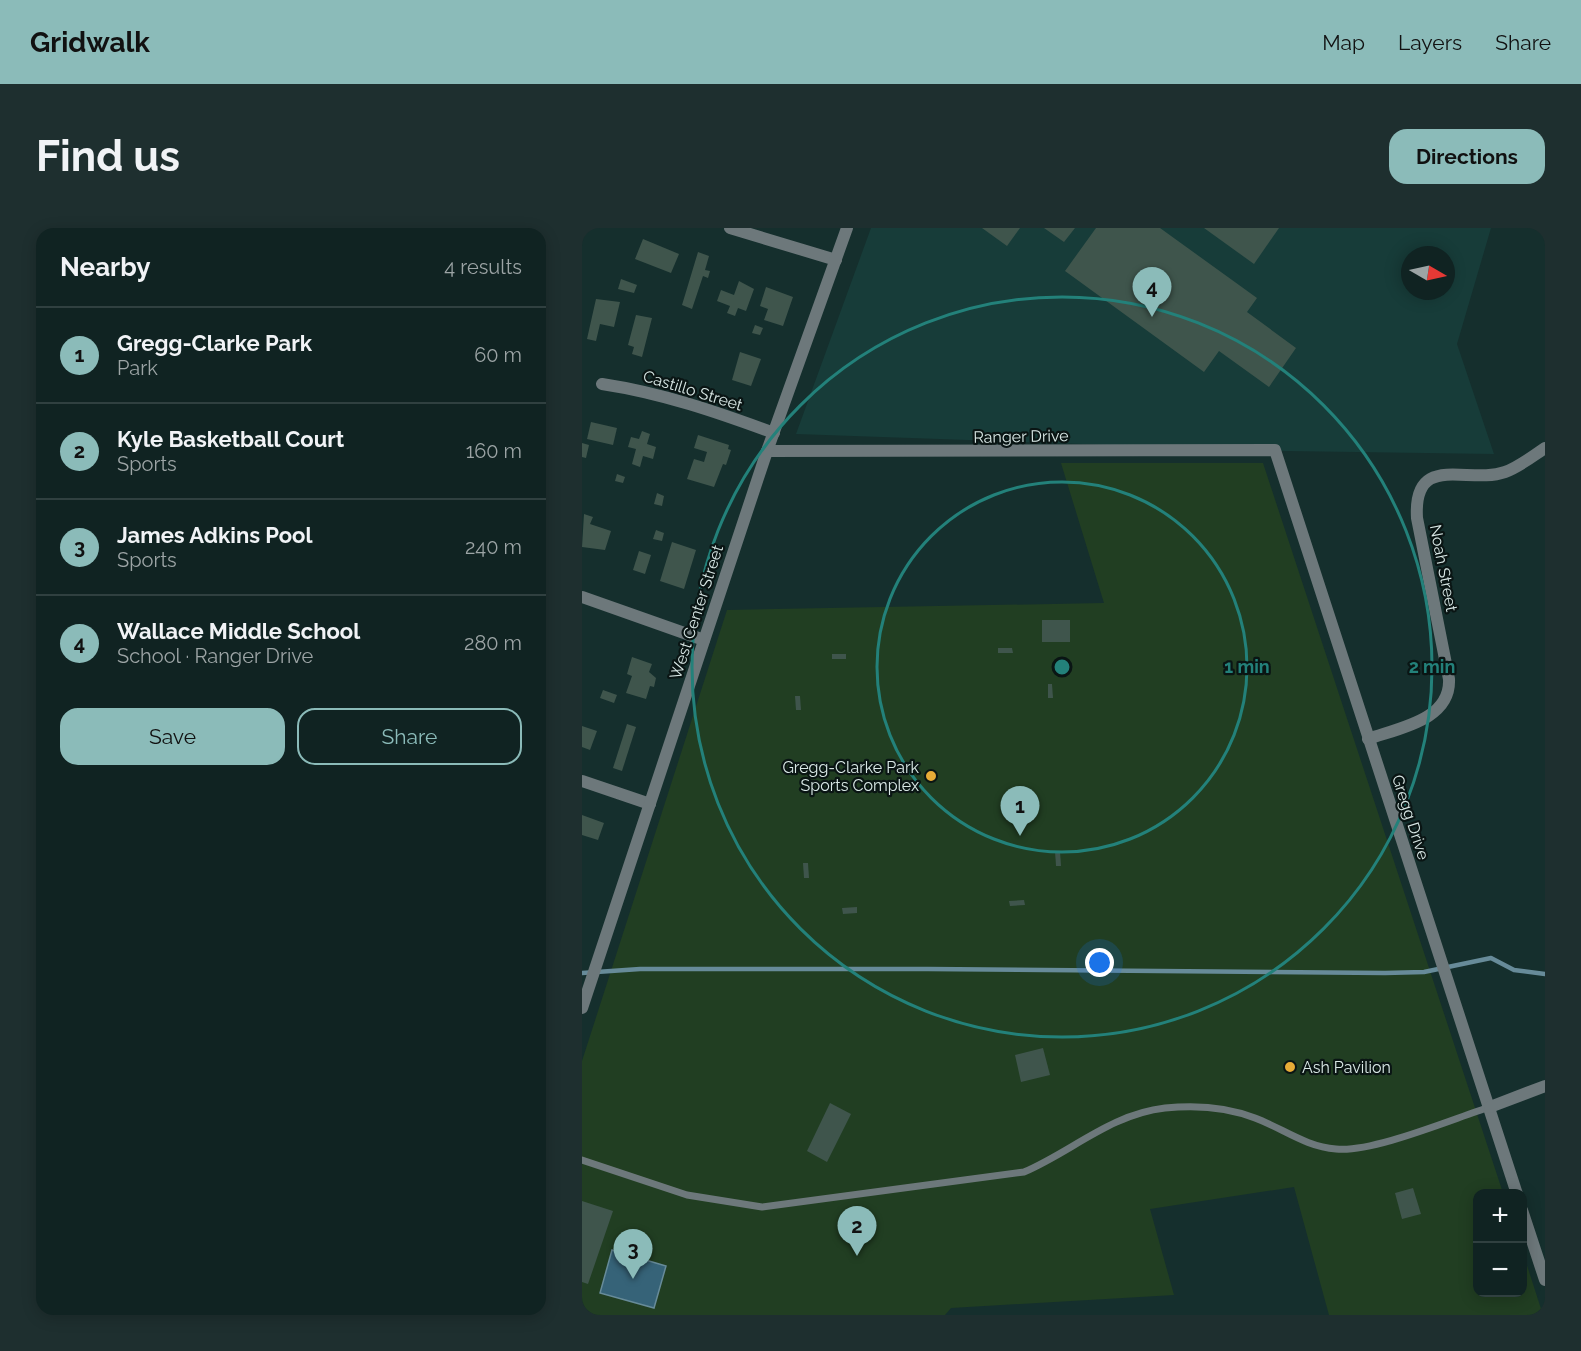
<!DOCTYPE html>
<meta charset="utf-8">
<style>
:root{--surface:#102322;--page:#1e2f2f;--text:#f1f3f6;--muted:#9ca4a5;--line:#304040;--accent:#8bbbb9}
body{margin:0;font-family:Raleway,sans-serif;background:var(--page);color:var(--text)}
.controls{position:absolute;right:18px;bottom:18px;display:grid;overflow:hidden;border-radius:12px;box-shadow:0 3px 15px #0003}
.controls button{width:54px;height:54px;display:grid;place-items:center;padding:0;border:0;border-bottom:2px solid var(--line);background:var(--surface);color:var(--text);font:30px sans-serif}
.compass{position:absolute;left:819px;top:18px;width:54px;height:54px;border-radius:50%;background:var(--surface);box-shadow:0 3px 15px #0003;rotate:99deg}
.you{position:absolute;left:518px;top:735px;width:21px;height:21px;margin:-15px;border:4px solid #fff;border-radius:50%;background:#1a73e8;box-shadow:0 0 0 9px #1a73e833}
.badge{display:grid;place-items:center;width:39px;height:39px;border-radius:50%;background:var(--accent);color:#111;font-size:20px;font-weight:700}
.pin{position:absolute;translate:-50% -50px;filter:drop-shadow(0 2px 3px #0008)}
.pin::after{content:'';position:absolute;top:32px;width:21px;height:18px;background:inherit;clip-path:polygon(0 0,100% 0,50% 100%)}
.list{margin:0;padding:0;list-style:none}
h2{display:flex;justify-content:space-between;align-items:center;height:78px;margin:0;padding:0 24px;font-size:26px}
h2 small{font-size:20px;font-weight:400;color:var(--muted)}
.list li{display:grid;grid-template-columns:39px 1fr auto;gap:18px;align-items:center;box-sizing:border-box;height:96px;padding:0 24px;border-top:2px solid var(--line)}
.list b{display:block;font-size:22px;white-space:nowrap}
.list p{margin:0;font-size:20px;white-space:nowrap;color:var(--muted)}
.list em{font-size:20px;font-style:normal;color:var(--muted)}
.actions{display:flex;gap:12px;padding:18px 24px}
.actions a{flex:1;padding:14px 0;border:2px solid var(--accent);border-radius:18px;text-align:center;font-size:21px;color:var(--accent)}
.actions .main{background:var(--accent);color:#111}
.map{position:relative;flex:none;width:963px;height:1087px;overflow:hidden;border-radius:18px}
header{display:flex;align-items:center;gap:36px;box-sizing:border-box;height:84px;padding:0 30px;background:var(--accent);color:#111}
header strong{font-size:28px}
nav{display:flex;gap:33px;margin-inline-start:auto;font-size:21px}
.intro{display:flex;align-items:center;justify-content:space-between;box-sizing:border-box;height:144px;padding:0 36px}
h1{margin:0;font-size:42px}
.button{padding:15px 27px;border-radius:18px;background:var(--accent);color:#111;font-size:21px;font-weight:700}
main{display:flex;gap:36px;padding:0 36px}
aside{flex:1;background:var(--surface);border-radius:18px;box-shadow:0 3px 15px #0003}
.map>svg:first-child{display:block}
.built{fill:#173c39;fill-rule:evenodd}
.green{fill:#213e22}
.water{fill:#366378;stroke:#678b99;stroke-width:1.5}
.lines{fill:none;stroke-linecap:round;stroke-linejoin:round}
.stream{stroke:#678b99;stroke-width:4.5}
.building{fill:#3f554c}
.service{stroke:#6d787b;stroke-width:7}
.minor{stroke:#6d787b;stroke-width:12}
.tertiary{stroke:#6d787b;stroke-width:12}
.ring{fill:none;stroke:#23817a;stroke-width:3}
.poi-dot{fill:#e7ac37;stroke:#0a1514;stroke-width:2}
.labels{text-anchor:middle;stroke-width:4.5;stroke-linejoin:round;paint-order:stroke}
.street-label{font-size:16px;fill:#d9e8e6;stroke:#0a1514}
.poi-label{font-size:16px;fill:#d9e8e6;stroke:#0a1514;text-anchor:end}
.centre{fill:#23817a;stroke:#0a1514;stroke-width:3}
.ring-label{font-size:18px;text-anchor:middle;font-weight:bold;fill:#23817a;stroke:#0a1514;stroke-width:4.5;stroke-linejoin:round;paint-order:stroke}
</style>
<header>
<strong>Gridwalk</strong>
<nav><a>Map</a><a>Layers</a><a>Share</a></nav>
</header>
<div class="intro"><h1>Find us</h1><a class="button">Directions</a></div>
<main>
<aside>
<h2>Nearby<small>4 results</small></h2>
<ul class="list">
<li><span class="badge">1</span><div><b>Gregg-Clarke Park</b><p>Park</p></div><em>60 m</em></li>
<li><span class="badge">2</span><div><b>Kyle Basketball Court</b><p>Sports</p></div><em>160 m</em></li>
<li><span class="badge">3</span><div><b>James Adkins Pool</b><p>Sports</p></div><em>240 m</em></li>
<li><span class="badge">4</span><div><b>Wallace Middle School</b><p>School · Ranger Drive</p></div><em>280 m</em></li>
</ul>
<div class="actions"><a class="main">Save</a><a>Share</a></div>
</aside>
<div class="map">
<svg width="963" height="1087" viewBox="0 0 963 1087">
<rect width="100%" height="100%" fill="#152f2d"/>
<!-- built -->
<path class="built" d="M289 0H909L875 116 912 226 704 223 214 206ZM828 27H864V63H828Z"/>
<!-- green -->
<path class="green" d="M479 235H681L921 965 896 966V1064H940L941 1025 961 1087H747L712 959 568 981 592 1067 369 1080 363 1087H0V833L145 382 522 375Z"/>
<!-- water -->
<path class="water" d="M30 1022 84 1038 72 1080 18 1065Z"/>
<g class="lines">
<!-- stream -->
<path class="stream" d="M0 745 58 741H346L803 745 842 744 909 730 932 742 963 746"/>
</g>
<!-- building -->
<g class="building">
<path d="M400 0H438L425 18Z"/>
<path d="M462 0H493L482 14Z"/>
<path d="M514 0H578L675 70 665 84 714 120 687 159 637 123 622 144 483 43Z"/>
<path d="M622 0H697L672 36Z"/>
<path d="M61 11 97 26 89 45 53 31Z"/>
<path d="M116 24 127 28 123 42 128 43 126 50 121 48 110 81 100 77Z"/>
<path d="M39 51 55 57 52 65 36 61Z"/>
<path d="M157 53 172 61 164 83 156 80 153 88 145 85 148 78 135 73 139 62 152 67Z"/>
<path d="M184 59 211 69 201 98 182 92 186 81 178 78Z"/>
<path d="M14 71 38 74 32 99 18 96 14 113 5 111Z"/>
<path d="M54 87 70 90 60 129 50 126 52 119 46 117Z"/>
<path d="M173 97 181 100 178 107 170 105Z"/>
<path d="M158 124 179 131 169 158 150 152Z"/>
<path d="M9 194 35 200 31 217 5 211Z"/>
<path d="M60 203 68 206 65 216 74 219 71 231 61 228 58 239 50 236 54 221 46 219 49 209 57 211Z"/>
<path d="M116 207 147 217 146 221 149 222 144 237 141 236 132 259 105 251 112 231 122 234 125 224 112 220Z"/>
<path d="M0 215 7 217 4 230 0 229Z"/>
<path d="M35 246 43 249 41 255 33 253Z"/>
<path d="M75 265 82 268 80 278 72 276Z"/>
<path d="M2 286 11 289 8 296 29 303 23 322 0 319Z"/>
<path d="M74 302 82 305 80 313 71 311Z"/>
<path d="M90 314 114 322 102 361 78 353Z"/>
<path d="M57 323 69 327 63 346 51 342Z"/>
<rect x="460" y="392" width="28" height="22"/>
<path d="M416 420H430L431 425H416Z"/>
<rect x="250" y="426" width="14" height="5"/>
<path d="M50 429 70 436 67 444 74 450 72 459 68 458 64 471 44 465 50 448 45 446Z"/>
<path d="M466 456H470L471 470H466Z"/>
<path d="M21 462 35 467 32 475 18 470Z"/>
<path d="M213 468H218L219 482H214Z"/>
<path d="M45 496 54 499 40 543 31 540Z"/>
<path d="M0 498 15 503 8 522 0 519Z"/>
<path d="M0 587 22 595 16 612 0 607Z"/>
<path d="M473 623H478L479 638H474Z"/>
<path d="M221 635H226L227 650H222Z"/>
<path d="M442 672 443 677 428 678 427 673Z"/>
<path d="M275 679V685L261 686 260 680Z"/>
<path d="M461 820 468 847 439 854 433 827Z"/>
<path d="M248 875 269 886 245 934 225 923Z"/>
<path d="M831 960 839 986 820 991 813 965Z"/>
<path d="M0 973 31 983 6 1056 0 1054Z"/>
</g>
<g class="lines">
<!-- service -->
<path class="service" d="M0 932 105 967 180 979 442 944C489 924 529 886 583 880 612 877 645 879 673 890 700 900 724 919 754 921 790 925 870 891 908 879"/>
<!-- minor -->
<g class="minor">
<path d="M148 0 254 32"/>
<path d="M20 156C80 165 135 184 192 205"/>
<path d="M185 223 693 222 935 966"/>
<path d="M0 369 122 412"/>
<path d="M786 511C817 500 869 492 867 451L835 290C831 223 886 257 923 244 937 239 951 228 963 220"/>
<path d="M0 553 68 576"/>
<path d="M908 879 963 858"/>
<path d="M940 982 963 1052"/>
</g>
<!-- tertiary -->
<path class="tertiary" d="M0 780 185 223 265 0"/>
</g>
<!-- distance rings -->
<g class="ring">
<circle cx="480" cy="439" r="185"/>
<circle cx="480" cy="439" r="370"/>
</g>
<!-- markers -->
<g class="poi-dot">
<circle cx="349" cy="548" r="6"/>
<circle cx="708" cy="839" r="6"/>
</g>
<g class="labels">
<!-- street labels -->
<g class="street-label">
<text transform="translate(111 162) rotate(17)" y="6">Castillo Street</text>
<text transform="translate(439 208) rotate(-1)" y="6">Ranger Drive</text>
<text transform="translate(862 340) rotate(79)" y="6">Noah Street</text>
<text transform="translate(114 384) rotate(-72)" y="6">West Center Street</text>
<text transform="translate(829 589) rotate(72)" y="6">Gregg Drive</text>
</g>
<!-- poi labels -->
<g class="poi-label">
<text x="337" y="545">Gregg-Clarke Park<tspan x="337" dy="18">Sports Complex</tspan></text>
<text x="720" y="845" text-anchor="start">Ash Pavilion</text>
</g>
</g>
<circle cx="480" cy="439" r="9" class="centre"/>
<g class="ring-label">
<text x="665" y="445">1 min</text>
<text x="850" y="445">2 min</text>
</g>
</svg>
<div class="controls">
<button>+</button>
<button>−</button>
</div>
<svg class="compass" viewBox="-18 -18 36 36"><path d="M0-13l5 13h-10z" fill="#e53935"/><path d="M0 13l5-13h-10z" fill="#9ca4a5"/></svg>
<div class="you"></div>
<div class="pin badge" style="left:438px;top:608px">1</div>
<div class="pin badge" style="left:275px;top:1028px">2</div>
<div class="pin badge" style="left:51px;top:1051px">3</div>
<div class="pin badge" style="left:570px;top:89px">4</div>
</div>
</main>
